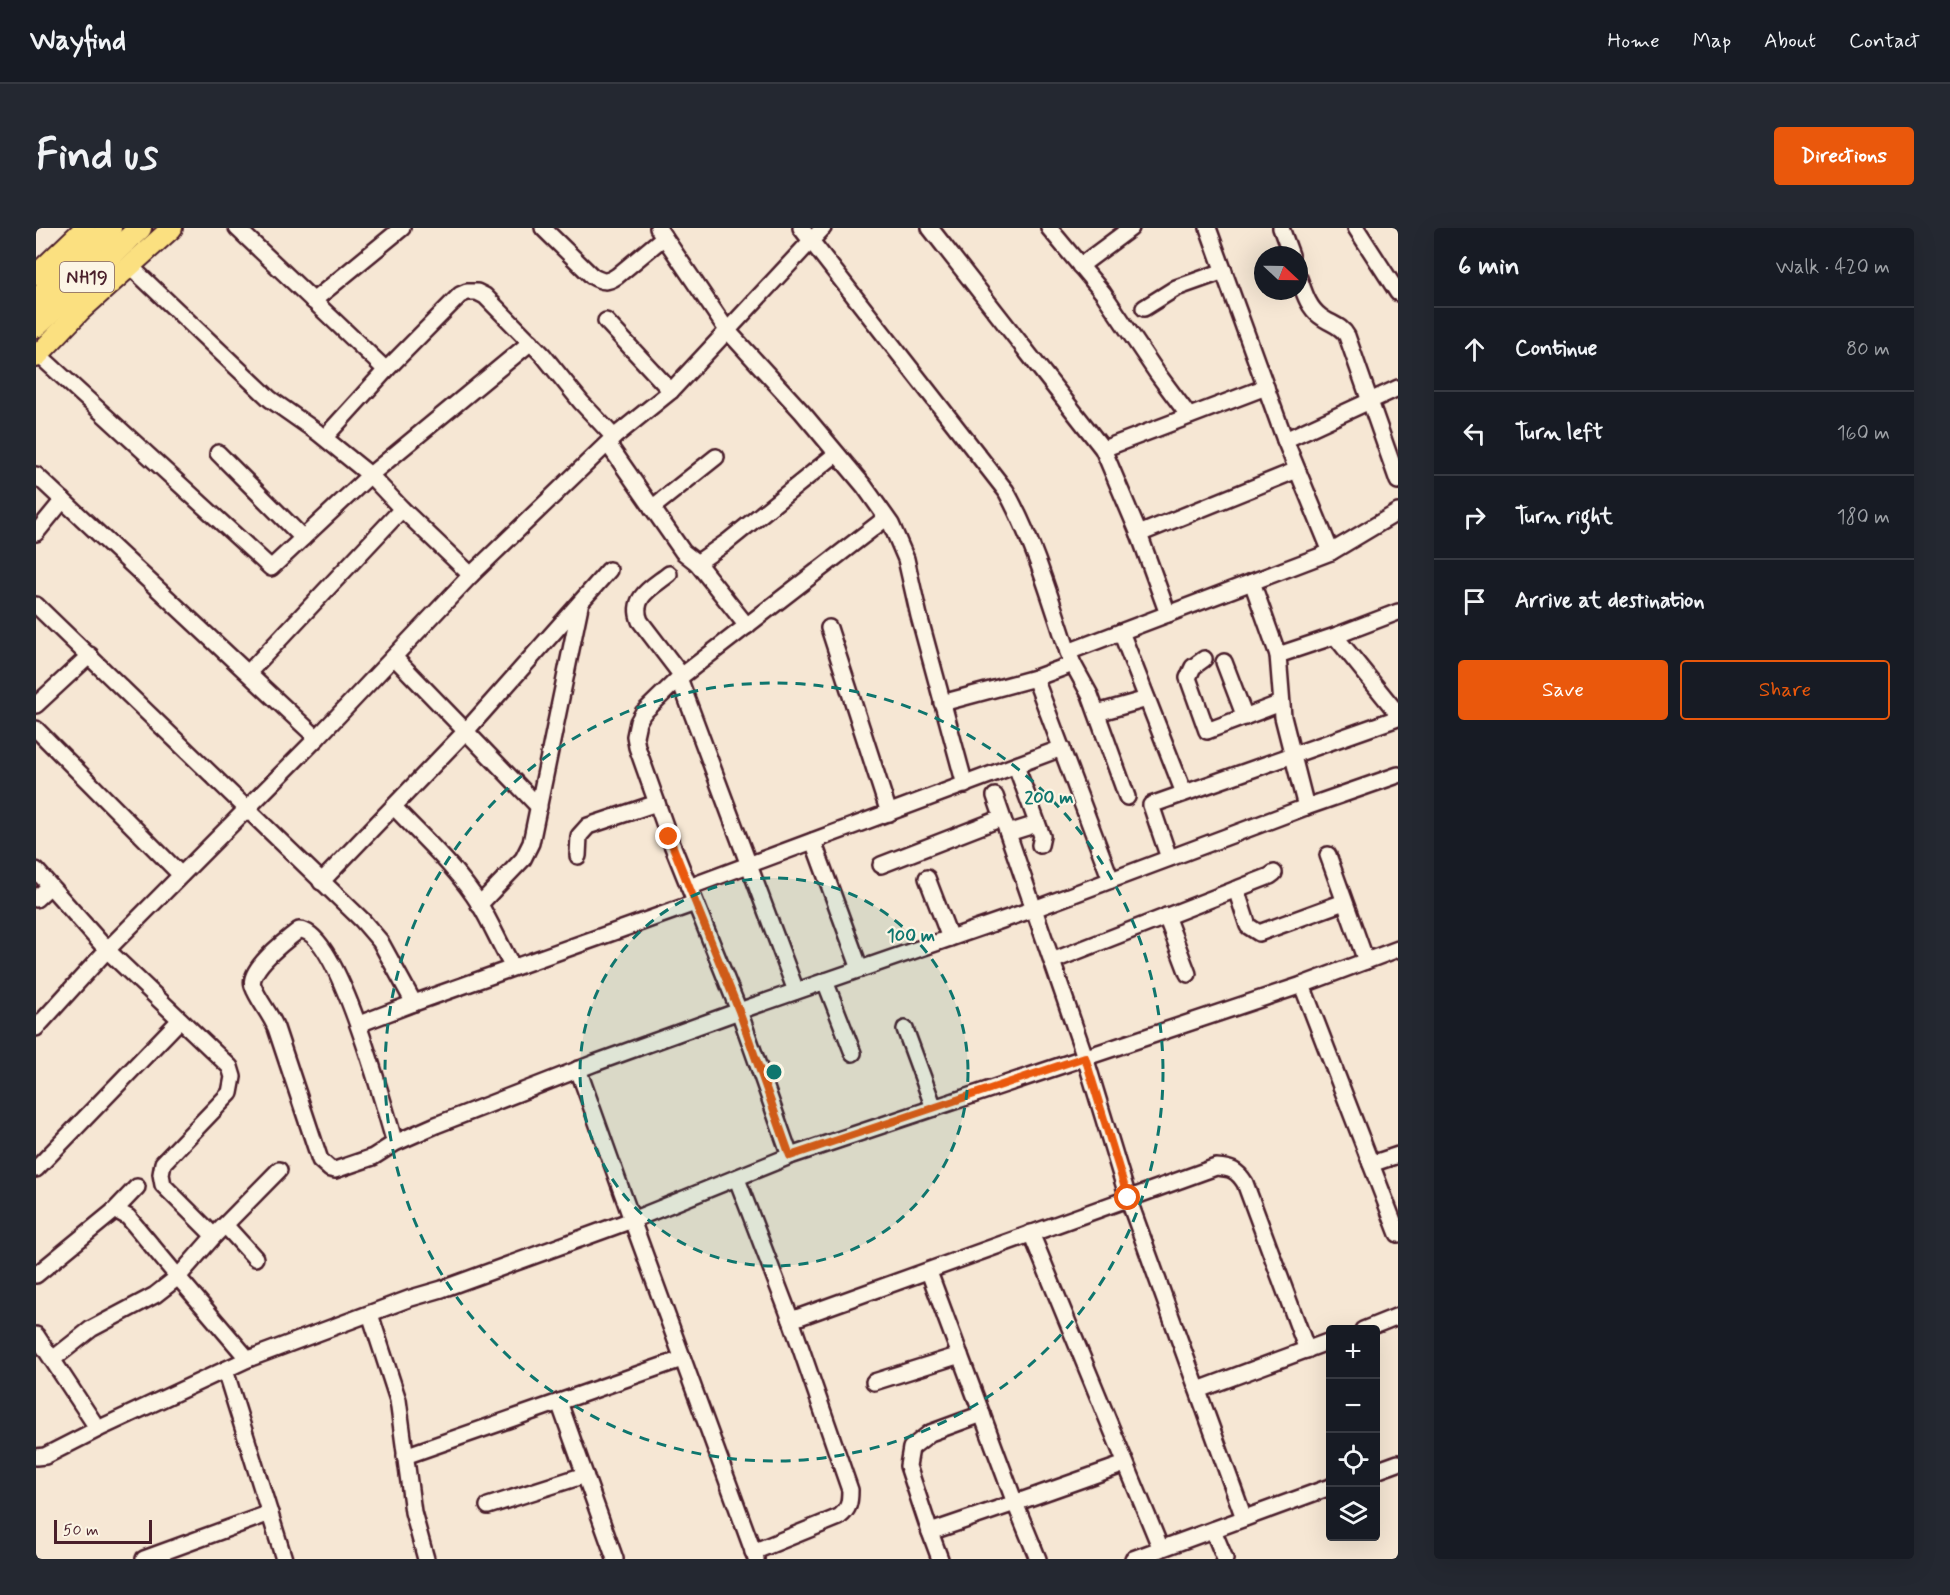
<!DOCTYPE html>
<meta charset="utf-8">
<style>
:root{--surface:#171b24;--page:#242831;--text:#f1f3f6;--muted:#9ea1a6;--line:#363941;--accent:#ea580c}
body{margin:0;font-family:Mynerve,sans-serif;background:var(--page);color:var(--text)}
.controls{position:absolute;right:18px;bottom:18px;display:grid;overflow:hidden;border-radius:6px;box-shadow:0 6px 24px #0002}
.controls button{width:54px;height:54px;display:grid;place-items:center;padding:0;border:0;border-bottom:2px solid var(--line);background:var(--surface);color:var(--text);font:30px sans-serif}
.compass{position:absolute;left:1218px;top:18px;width:54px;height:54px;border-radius:50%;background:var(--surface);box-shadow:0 6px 24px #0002;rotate:112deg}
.scale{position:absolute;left:18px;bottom:15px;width:98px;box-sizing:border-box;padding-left:6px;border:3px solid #4a1f2b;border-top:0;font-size:16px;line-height:21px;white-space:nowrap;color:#4a1f2b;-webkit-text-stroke:4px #fcf5e5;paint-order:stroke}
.stop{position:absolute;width:18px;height:18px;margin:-14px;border:4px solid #ea580c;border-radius:50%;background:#fff}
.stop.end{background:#ea580c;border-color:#fff;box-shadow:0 2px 6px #0008}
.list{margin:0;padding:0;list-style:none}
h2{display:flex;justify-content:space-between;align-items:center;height:78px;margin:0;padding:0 24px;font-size:26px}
h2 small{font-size:20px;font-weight:400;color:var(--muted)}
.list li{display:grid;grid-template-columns:39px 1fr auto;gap:18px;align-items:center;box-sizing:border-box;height:84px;padding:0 24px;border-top:2px solid var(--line)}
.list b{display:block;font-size:22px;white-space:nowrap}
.list em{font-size:20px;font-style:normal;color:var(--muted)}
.actions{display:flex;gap:12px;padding:18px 24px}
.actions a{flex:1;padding:14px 0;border:2px solid var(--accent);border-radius:6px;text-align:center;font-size:21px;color:var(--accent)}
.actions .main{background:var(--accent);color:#fff}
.icon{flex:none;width:33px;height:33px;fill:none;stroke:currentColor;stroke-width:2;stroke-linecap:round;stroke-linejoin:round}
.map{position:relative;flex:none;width:1362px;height:1331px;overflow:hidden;border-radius:6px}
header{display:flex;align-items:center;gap:36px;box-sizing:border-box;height:84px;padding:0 30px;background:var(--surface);border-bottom:2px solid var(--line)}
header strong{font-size:28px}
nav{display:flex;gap:33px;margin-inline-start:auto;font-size:21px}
.intro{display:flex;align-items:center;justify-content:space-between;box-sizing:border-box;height:144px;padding:0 36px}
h1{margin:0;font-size:42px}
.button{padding:15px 27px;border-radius:6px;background:var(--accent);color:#fff;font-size:21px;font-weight:700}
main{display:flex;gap:36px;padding:0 36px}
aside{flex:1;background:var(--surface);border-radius:6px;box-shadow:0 6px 24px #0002}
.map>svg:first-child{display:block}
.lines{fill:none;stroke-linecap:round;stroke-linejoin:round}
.minor-casing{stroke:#4a1f2b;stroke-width:20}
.major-casing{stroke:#4a1f2b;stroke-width:24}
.highway-casing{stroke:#4a1f2b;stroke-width:27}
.minor{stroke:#fcf5e5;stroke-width:15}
.major{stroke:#fbe080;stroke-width:20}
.highway{stroke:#fbe080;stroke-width:22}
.route{stroke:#ea580c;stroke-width:8}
.ring{fill:none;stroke:#0f766e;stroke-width:3;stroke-dasharray:10 8}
.labels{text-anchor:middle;stroke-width:4.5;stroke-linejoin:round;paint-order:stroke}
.shield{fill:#fcf5e5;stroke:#7f5f63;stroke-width:1.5}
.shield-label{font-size:18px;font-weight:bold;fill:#4a1f2b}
.centre{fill:#0f766e;stroke:#fcf5e5;stroke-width:3}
.ring-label{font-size:18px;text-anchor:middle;font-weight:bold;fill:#0f766e;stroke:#fcf5e5;stroke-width:4.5;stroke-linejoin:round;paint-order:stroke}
</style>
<header>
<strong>Wayfind</strong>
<nav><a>Home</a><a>Map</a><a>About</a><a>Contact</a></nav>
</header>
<div class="intro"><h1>Find us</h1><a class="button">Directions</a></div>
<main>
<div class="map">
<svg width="1362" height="1331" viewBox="0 0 1362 1331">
<rect width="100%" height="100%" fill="#f6e7d4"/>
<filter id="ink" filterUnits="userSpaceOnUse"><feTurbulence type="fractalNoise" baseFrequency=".0167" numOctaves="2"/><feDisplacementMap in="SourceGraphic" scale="12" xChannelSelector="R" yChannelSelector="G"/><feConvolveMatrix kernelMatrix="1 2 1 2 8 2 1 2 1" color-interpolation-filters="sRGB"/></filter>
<g filter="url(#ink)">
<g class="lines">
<defs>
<g id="minor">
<path d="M201 0 350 142"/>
<path d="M507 0 556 48C566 54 571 55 581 48L628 9"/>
<path d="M622 0 691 102 766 184 828 258 855 296 870 331 883 388 929 557"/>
<path d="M765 0 970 263C998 314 1014 369 1032 424L1295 324 1362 284"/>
<path d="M894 0 1067 221 1103 306 1132 386"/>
<path d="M1013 0 1067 65 1121 145 1153 188"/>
<path d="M1172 0 1249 212 1295 324"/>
<path d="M1245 0 1255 27"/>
<path d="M1320 0 1362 65"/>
<path d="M94 38 234 171 281 204 334 247 495 114"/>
<path d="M1044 38 1095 0"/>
<path d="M1263 50C1268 64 1272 79 1284 88 1294 96 1305 97 1311 108L1362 253"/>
<path d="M277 73 366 0"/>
<path d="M1108 80 1140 60 1188 43"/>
<path d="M570 93 635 163"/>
<path d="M3 127 235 340 334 247 366 281 435 347"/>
<path d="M289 209 350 142 424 67 431 64H441L449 68 507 127 545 174 578 209"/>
<path d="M1249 212 1362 160"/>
<path d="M572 216 647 324 661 335 691 314 800 226"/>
<path d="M1067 221 1230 159"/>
<path d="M182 225 267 310"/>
<path d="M0 247 281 510"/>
<path d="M616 280 680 229"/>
<path d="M850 290 643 450 607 485 602 494 599 508 601 519 633 609 703 783 998 681 1270 579 1362 547"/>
<path d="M0 305 27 272"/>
<path d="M1103 306 1261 242"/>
<path d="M661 335 711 398"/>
<path d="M633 346C617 359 594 369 604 393L646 448"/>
<path d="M1216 354 1242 427"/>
<path d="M0 377 326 692 344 713 378 775"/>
<path d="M793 400 853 585"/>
<path d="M1085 404 1148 565"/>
<path d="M1299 408 1362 384"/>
<path d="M1032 424 1037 436 999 450 1075 652"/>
<path d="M358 429 503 579"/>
<path d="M1168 431 1157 439 1152 450 1171 503 1245 475"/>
<path d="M1188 434 1209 489"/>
<path d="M1037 436 1054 467 1091 569"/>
<path d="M212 445 366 281"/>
<path d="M643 450 760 763"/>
<path d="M906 475 999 450"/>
<path d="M0 477 54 427"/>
<path d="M1061 485 1111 471"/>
<path d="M0 501 145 647"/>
<path d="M980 538 1006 608 1004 617"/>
<path d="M959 568 1049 829 1092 970 1208 1290"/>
<path d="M358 579C387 610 421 640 444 677 456 697 465 719 477 739"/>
<path d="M1270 579 1247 489 1242 427 1299 408 1362 486"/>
<path d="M972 605 1001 596"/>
<path d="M777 613 824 741"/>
<path d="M1292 627 1330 733"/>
<path d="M542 628 543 608 552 598 621 575"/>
<path d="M1133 630 1115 577 1362 490"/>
<path d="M845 637 966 590"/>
<path d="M0 642 71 722 194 839 197 849 194 865 127 935 125 946 127 957 178 1008"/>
<path d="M891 650 914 710"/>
<path d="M285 654 430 503 573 342"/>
<path d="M653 659 1026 520"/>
<path d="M1200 661 1212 698 1223 705 1308 674"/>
<path d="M0 671 14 658"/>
<path d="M443 677 487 631 495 615 544 378"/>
<path d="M1130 688 1152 746"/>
<path d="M1016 733 1234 648 1238 645"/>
<path d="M789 753 817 825"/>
<path d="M1266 757 1362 1006"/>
<path d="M323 796 378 775 659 675"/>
<path d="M0 800 71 722 281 510 435 347 578 209 635 163 787 0"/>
<path d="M869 801 898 880"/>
<path d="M359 915C348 880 302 702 263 702 250 712 211 742 217 758 222 772 234 785 240 800L284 932 294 941 299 942 337 929 359 915 400 897 559 835 703 783 754 928"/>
<path d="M1335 936 1362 927"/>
<path d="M0 941 144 792"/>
<path d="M701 951 755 1092 814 1262C814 1275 813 1281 803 1289L717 1324"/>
<path d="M78 983 101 959"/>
<path d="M189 997 219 1030"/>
<path d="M995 1005 1125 1321"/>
<path d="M893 1044 979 1275 1089 1236"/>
<path d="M0 1047 78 983 83 984 92 989 142 1049 119 1067 55 1101 17 1131"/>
<path d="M334 1086 362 1172 377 1284 390 1331"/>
<path d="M755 1092 1180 939C1195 940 1201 942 1209 955L1271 1122"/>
<path d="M1327 1102 1362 1088"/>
<path d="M0 1107 62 1201 212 1131 375 1070 406 1061 596 992 542 841"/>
<path d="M212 1131 142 1049 178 1008 243 942"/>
<path d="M189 1142 248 1331"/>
<path d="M838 1154 924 1127"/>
<path d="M1162 1162 1294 1113"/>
<path d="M523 1174 579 1331"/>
<path d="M369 1228 646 1131"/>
<path d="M0 1229 9 1228 62 1201"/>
<path d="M1340 1243 1362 1235"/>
<path d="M452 1278 549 1247"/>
<path d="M1177 1302 1189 1331"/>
<path d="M894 1304 872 1238 875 1220 894 1205 946 1186"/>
<path d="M108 1331 234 1285"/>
<path d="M720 1331 596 992 754 928 1266 757 1362 721"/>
<path d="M904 1331 894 1304 979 1275 1002 1331"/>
<path d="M1097 1331 1294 1259"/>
</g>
<g id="major">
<path d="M0 47 49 0"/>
<path d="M0 129 45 82 136 0"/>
</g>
<g id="highway">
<path d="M0 73 74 0"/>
<path d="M0 98 104 0"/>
</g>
</defs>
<!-- minor casing -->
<use href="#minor" class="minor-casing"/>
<!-- major casing -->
<use href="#major" class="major-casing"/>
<!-- highway casing -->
<use href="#highway" class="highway-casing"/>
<!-- minor -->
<use href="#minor" class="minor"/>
<!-- major -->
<use href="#major" class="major"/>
<!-- highway -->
<use href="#highway" class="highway"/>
</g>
</g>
<g class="lines" filter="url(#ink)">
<!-- route -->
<path class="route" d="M633 609 703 783 754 928 1049 829 1092 970"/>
</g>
<!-- distance rings -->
<circle cx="738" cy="844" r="194" fill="#0f766e" fill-opacity=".12"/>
<g class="ring">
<circle cx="738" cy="844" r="194"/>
<circle cx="738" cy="844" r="389"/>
</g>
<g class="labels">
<!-- shield labels -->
<rect class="shield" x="24" y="34" width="54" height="30" rx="4.5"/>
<g class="shield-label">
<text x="51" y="55">NH19</text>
</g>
</g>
<circle cx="738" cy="844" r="9" class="centre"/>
<g class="ring-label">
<text x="1013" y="575">200 m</text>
<text x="875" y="713">100 m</text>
</g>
</svg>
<div class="controls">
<button>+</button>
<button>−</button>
<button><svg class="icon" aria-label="locate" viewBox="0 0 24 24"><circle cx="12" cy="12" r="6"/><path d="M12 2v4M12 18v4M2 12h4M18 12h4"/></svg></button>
<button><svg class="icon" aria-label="layers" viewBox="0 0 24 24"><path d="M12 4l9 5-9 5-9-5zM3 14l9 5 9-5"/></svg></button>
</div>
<svg class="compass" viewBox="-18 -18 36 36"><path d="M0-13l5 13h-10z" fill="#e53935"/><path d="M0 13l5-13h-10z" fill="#9ea1a6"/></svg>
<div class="scale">50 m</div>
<div class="stop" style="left:1092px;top:970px"></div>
<div class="stop end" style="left:633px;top:609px"></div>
</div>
<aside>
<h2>6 min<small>Walk · 420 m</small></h2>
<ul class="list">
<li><svg class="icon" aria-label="ahead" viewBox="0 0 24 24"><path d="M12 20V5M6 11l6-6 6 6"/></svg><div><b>Continue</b></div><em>80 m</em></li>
<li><svg class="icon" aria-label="left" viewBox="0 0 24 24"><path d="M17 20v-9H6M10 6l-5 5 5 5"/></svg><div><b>Turn left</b></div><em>160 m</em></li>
<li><svg class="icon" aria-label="right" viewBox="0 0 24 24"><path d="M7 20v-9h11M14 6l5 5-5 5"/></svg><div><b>Turn right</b></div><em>180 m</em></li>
<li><svg class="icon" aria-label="arrive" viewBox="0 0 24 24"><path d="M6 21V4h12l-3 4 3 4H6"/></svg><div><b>Arrive at destination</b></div></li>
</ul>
<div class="actions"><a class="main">Save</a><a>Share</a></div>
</aside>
</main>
